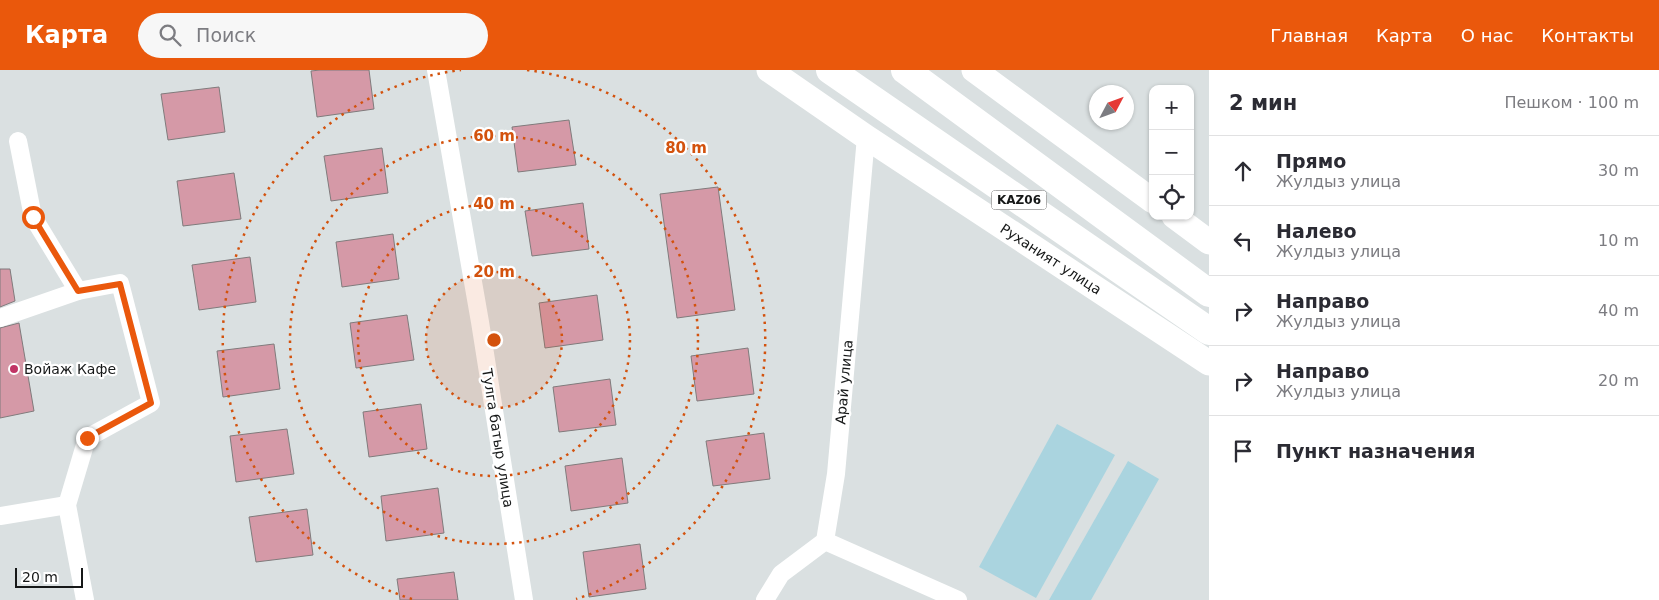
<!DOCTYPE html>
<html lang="ru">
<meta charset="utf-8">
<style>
:root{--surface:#fff;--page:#f7f7f7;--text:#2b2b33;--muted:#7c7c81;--line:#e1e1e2;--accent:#ea580c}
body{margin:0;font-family:"DejaVu Sans",sans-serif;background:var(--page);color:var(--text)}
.controls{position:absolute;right:15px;top:15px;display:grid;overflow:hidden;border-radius:10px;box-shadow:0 1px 4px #0004}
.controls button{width:45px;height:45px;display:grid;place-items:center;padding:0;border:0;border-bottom:1px solid var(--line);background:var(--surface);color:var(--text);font:25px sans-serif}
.compass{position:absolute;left:1089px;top:15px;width:45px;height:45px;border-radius:50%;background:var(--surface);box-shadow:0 1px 4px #0004;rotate:49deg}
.scale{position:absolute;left:15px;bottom:12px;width:68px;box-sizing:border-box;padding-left:5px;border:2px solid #161818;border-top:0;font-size:14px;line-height:18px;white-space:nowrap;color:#161818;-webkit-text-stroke:4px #fff;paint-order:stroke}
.stop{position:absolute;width:15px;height:15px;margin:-11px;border:4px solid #ea580c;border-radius:50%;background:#fff}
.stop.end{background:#ea580c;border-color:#fff;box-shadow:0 1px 5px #0008}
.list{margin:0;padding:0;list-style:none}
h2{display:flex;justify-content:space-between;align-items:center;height:65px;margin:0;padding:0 20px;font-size:21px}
h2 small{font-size:16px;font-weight:400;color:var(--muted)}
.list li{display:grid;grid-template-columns:32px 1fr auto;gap:15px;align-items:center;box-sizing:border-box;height:70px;padding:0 20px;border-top:1px solid var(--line)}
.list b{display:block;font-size:19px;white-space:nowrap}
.list p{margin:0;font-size:16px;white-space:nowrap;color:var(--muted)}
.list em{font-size:16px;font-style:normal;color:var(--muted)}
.icon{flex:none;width:28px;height:28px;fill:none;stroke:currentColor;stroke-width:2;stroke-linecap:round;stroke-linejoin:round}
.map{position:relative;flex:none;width:1209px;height:530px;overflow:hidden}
header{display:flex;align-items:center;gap:30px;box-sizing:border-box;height:70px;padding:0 25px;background:var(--accent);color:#fff}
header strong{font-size:24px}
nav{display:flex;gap:28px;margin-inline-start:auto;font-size:18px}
.search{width:350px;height:45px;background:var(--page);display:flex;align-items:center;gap:12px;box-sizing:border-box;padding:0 18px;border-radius:28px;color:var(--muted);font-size:19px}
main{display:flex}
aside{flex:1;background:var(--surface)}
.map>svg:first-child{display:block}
.green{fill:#aad4df}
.building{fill:#d599a7;stroke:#807b7c}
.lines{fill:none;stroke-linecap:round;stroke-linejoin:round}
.street{stroke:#fff;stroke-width:18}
.secondary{stroke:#fff;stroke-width:25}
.highway{stroke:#fff;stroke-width:28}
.route{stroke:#ea580c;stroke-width:6}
.ring{fill:none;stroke:#d3520d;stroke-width:2.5;stroke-dasharray:2.5 5}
.poi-dot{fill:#c13465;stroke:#fff;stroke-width:2}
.labels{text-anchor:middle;stroke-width:4.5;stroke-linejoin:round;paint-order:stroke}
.shield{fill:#fff;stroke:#5c5d5d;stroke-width:1}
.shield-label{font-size:12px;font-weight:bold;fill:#161818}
.street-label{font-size:14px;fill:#161818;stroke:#fff}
.poi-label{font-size:14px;fill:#161818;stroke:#fff;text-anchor:start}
.centre{fill:#d3520d;stroke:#fff;stroke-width:2.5}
.ring-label{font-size:15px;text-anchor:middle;font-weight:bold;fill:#d3520d;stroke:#fff;stroke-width:4.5;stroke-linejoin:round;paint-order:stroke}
</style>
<header>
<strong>Карта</strong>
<div class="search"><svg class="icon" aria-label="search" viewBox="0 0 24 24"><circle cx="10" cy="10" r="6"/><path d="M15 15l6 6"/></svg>Поиск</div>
<nav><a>Главная</a><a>Карта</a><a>О нас</a><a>Контакты</a></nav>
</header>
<main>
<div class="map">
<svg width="1209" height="530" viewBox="0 0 1209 530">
<rect width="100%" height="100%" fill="#dae0e1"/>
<!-- green -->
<g class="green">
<path d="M1057 354 1115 385 1036 528 979 497Z"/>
<path d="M1128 391 1159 409 1091 530H1049Z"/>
</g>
<!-- building -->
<g class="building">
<path d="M320 0H369L374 39 317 47 311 1Z"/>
<path d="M219 17 225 62 168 70 161 24Z"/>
<path d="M569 50 576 95 518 102 512 57Z"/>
<path d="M382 78 388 123 331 131 324 86Z"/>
<path d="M234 103 241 149 183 156 177 111Z"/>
<path d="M718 117 735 240 677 248 660 124Z"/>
<path d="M583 133 589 179 532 186 525 141Z"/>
<path d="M393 164 399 209 342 217 336 172Z"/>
<path d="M250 187 256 232 199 240 192 195Z"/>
<path d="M0 199H10L15 231 0 237Z"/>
<path d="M597 225 603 270 545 278 539 233Z"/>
<path d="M407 245 414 290 356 298 350 253Z"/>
<path d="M19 253 34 341 0 348V258Z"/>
<path d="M274 274 280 319 223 327 217 281Z"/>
<path d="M748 278 754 324 697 331 691 286Z"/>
<path d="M610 309 616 355 559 362 553 317Z"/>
<path d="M421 334 427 379 369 387 363 342Z"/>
<path d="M287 359 294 404 236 412 230 366Z"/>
<path d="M764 363 770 409 713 416 706 371Z"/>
<path d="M622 388 628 433 571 441 565 396Z"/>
<path d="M438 418 444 463 386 471 381 426Z"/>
<path d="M307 439 313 485 256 492 249 447Z"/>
<path d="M640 474 646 519 589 527 583 482Z"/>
<path d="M454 502 458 530H400L397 509Z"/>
</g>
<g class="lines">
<!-- street -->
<g class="street">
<path d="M436 0 480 252 524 530"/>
<path d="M18 71 33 147 78 221 120 213 151 333 87 368 67 435 85 530"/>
<path d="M0 248 78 221"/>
<path d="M0 446 67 435"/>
<path d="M825 471 958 530"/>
<path d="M765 530 781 504 825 471 836 404 866 67"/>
</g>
<!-- secondary -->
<g class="secondary">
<path d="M769 0 866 67 1209 293"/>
<path d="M974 0 1153 131"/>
<path d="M1174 146 1209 172"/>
</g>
<!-- highway -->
<g class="highway">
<path d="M830 0 1209 261"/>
<path d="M905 0 1209 223"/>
</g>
</g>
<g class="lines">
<!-- route -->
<path class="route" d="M33 147 78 221 120 214 151 333 87 368"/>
</g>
<!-- distance rings -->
<circle cx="494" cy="270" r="68" fill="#d3520d" fill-opacity=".12"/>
<g class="ring">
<circle cx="494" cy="270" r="68"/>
<circle cx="494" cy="270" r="136"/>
<circle cx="494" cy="270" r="204"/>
<path d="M412 529A272 272 0 0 1 461 0M527 0A272 272 0 0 1 576 529"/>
</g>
<!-- markers -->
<circle class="poi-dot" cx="14" cy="299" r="5"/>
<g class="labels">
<!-- shield labels -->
<rect class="shield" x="991.5" y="120.5" width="55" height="19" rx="4"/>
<g class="shield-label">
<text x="1019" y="134">KАZ06</text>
</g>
<!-- street labels -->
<g class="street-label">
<text transform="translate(1051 189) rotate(33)" y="5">Руханият улица</text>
<text transform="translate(844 312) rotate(-85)" y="5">Арай улица</text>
<text transform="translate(498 368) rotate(81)" y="5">Тулга батыр улица</text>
</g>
<!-- poi labels -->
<g class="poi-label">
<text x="24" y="304">Войаж Кафе</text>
</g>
</g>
<circle cx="494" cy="270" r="8" class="centre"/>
<g class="ring-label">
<text x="494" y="71">60 m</text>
<text x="686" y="83">80 m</text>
<text x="494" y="139">40 m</text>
<text x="494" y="207">20 m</text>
</g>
</svg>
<div class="controls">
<button>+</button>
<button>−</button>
<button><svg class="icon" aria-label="locate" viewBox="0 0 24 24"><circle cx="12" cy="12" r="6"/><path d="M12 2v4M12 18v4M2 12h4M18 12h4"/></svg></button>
</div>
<svg class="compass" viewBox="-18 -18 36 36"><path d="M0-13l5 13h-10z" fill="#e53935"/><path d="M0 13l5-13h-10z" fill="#7c7c81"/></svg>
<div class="scale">20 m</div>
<div class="stop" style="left:33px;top:147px"></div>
<div class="stop end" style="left:87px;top:368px"></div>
</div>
<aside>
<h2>2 мин<small>Пешком · 100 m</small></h2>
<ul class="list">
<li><svg class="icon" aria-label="ahead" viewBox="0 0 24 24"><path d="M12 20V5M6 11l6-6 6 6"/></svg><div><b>Прямо</b><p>Жулдыз улица</p></div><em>30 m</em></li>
<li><svg class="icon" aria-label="left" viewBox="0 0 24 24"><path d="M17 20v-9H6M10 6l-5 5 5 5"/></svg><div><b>Налево</b><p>Жулдыз улица</p></div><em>10 m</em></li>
<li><svg class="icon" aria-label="right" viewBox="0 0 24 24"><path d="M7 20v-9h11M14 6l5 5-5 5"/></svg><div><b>Направо</b><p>Жулдыз улица</p></div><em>40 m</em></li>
<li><svg class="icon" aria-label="right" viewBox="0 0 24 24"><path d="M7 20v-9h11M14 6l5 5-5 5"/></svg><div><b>Направо</b><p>Жулдыз улица</p></div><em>20 m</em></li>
<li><svg class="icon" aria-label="arrive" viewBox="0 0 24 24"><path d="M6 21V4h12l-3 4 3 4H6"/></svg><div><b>Пункт назначения</b></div></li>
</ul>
</aside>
</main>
